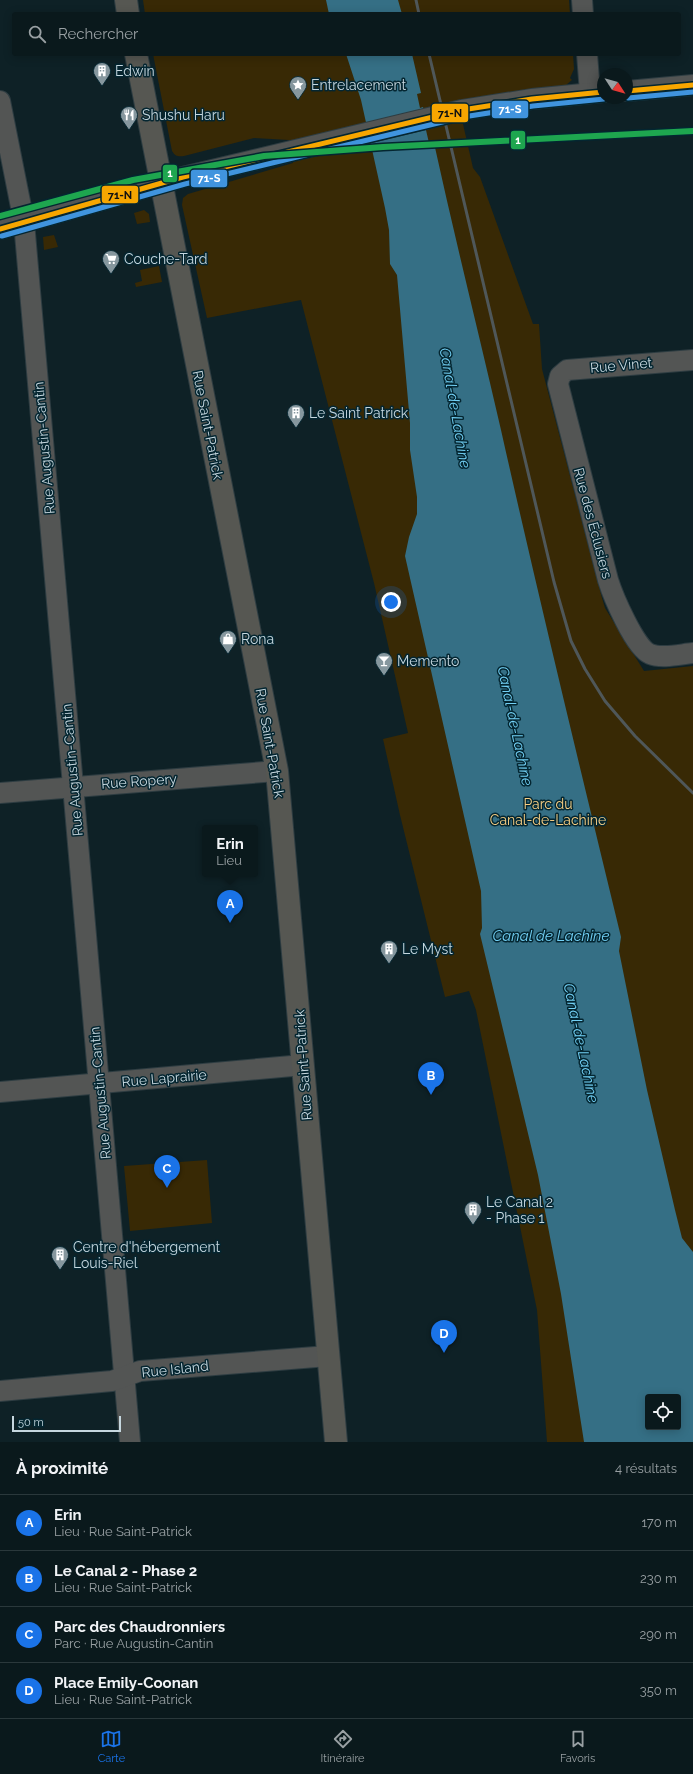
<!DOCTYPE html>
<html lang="fr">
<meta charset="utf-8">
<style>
:root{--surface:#0a191c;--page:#182629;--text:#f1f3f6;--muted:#99a0a3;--line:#2a383b;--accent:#1a73e8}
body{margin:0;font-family:Raleway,sans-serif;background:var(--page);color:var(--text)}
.controls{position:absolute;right:12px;bottom:12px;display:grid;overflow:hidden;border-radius:4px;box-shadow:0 2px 10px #0003}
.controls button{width:36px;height:36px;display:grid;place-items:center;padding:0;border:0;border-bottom:1px solid var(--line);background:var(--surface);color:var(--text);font:20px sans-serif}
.compass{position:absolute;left:597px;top:68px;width:36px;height:36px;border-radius:50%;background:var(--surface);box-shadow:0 2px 10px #0003;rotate:126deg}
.scale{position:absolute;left:12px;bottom:10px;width:109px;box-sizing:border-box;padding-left:4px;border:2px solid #c6d7df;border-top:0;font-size:11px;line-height:14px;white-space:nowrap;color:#c6d7df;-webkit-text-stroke:3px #042631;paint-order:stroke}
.you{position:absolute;left:391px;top:602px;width:14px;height:14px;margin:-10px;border:3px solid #fff;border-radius:50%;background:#1a73e8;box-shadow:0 0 0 6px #1a73e833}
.badge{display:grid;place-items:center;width:26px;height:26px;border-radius:50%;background:var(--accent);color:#fff;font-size:13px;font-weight:700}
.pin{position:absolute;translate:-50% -33px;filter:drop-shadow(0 1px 2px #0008)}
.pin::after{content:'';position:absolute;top:21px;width:14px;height:12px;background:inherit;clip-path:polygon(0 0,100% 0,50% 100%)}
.popup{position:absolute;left:202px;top:825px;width:56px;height:52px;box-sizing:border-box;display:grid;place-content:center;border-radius:4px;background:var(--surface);filter:drop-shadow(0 1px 3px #0005);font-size:13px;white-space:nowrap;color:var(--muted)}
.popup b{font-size:15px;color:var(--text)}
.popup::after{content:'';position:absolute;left:50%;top:100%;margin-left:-8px;border:8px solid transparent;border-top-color:var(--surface)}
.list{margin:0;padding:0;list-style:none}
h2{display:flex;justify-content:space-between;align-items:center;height:52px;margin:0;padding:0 16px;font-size:17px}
h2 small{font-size:13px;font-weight:400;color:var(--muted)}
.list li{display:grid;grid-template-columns:26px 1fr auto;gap:12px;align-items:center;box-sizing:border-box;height:56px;padding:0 16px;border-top:1px solid var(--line)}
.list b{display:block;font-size:15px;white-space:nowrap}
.list p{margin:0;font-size:13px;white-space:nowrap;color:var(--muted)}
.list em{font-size:13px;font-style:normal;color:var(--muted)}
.icon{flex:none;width:22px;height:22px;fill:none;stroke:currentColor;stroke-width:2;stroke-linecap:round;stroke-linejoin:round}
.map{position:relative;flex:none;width:693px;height:1442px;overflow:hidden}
.search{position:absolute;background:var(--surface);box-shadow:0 2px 10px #0003;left:12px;right:12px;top:12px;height:44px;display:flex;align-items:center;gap:10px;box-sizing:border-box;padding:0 14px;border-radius:4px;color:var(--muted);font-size:15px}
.sheet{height:276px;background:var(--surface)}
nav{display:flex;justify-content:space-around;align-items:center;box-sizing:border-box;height:56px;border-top:1px solid var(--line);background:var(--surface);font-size:11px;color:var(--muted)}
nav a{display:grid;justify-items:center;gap:2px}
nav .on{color:var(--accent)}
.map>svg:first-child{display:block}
.green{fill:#382905;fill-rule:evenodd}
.water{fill:#356f85;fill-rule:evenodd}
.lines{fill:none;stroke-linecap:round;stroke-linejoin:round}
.minor-casing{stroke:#2e3d42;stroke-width:22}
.major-casing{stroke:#2e3d42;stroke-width:24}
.minor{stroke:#535554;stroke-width:20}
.major{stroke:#565752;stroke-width:22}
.rail{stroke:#4f5759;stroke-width:3}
.bus-1-casing{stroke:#042631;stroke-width:8}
.bus-2-casing{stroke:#042631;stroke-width:8}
.bus-1{stroke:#f7a600;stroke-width:5}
.bus-2{stroke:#4094de;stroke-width:5}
.metro-1-casing{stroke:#042631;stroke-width:9}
.metro-1{stroke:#1ea64f;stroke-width:6}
.labels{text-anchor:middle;stroke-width:3;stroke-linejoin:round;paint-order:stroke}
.poi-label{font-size:14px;fill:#c6d7df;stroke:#042631;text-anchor:start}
.street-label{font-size:14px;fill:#c6d7df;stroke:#042631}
.park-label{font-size:14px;fill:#f9d085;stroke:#042631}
.water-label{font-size:15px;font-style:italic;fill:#73d1f6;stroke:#042631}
.line-badge{stroke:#042631;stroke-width:1.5}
.badge-label{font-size:11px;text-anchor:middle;font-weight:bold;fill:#fff}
.pale-badge-label{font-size:11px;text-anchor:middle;font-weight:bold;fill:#111}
</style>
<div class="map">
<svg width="693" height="1442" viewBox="0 0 693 1442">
<rect width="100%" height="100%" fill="#0e2126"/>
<!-- green -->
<g class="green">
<path d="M143 0H569L570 14H145Z"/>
<path d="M153 54H573L574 69 570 78 572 80 566 85 458 102 473 168 480 177 533 324H539L542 369 602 598 605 608 644 671 693 666V1442H547L537 1310 476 1010 469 991 445 997 400 815 383 739 408 733 374 583 301 300 207 318 182 205 183 198 188 194 293 163 289 140 254 138 184 156C178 157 175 156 172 151ZM648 1397H678V1427H648Z"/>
<path d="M144 210 149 214 150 222 137 224 134 213Z"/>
<path d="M54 235 58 247 44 250 43 237Z"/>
<path d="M159 266 162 282 136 287 135 283 142 281 140 270Z"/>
<path d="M207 1160 212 1223 130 1231 124 1166Z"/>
</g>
<!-- water -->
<g class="water">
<path d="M326 0H398L402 14H329Z"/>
<path d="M346 54H412L421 93 417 94 420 108 423 107 429 129 426 130 429 143H434C455 239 479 334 501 430 539 599 580 768 621 937L619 951 647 1090 675 1210 682 1238 693 1252V1442H584L561 1294 538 1175 480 934 482 928 481 891 405 556 409 537 417 514V497L410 450V423L397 275 390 264 389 230 385 208 361 100ZM648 1397H678V1427H648Z"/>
</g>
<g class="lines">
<defs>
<g id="minor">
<path d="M582 0 583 14"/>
<path d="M587 54 590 93"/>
<path d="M627 91 693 85"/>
<path d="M0 101 24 222 130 1442"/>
<path d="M0 229 183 177 462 110 532 99 603 92"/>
<path d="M693 360 567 370 560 376 558 384 608 580C613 596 635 648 650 654 662 659 681 654 693 653"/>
<path d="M0 793 277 771"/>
<path d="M0 1092 303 1065"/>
<path d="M0 1391 112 1381 140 1371 328 1356"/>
</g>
<g id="major">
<path d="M126 0 128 14"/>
<path d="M136 54 277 771 336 1442"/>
</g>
</defs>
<!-- minor casing -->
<use href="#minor" class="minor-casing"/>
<!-- major casing -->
<use href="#major" class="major-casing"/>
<!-- minor -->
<use href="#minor" class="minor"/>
<!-- major -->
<use href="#major" class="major"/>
<!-- rail -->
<g class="rail">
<path d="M416 0 419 14"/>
<path d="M429 54 554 582 571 641 585 669 605 701 635 736 693 793"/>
</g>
<defs>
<g id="bus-1">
<path d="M627 91 693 85"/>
<path d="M0 229 183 177 462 110 532 99 603 92"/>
</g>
<g id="bus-2">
<path d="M628 98 693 92"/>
<path d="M2 236 185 184 463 117 533 106 604 99"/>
</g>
</defs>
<!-- bus-1 casing -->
<use href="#bus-1" class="bus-1-casing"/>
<!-- bus-2 casing -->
<use href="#bus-2" class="bus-2-casing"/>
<!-- bus-1 -->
<use href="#bus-1" class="bus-1"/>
<!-- bus-2 -->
<use href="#bus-2" class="bus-2"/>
<defs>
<path id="metro-1" d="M0 216 133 180 264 156 383 147 693 131"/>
</defs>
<!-- metro-1 casing -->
<use href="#metro-1" class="metro-1-casing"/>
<!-- metro-1 -->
<use href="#metro-1" class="metro-1"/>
</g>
<!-- icons -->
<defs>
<symbol id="building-pin" viewBox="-11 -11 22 30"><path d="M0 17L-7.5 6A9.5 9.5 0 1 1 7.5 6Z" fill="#86979e" stroke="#042631"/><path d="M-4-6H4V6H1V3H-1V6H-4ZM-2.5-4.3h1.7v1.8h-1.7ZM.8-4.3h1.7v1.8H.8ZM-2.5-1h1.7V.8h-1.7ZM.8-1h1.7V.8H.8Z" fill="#fff"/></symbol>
<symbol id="sight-pin" viewBox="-11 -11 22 30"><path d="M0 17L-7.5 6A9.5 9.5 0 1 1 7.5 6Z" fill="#86979e" stroke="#042631"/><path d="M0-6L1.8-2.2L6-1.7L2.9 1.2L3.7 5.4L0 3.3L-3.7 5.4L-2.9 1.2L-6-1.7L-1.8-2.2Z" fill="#fff"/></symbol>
<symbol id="restaurant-pin" viewBox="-11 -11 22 30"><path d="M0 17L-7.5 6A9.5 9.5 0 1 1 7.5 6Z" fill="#86979e" stroke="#042631"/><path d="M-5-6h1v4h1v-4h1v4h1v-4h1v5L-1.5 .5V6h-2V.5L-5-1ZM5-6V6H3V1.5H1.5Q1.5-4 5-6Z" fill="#fff"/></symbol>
<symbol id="supermarket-pin" viewBox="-11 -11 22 30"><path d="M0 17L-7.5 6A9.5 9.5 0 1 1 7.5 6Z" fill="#86979e" stroke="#042631"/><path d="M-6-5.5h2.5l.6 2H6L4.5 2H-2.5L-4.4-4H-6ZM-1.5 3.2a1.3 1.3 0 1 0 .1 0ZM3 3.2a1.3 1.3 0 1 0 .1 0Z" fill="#fff"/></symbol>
<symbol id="shop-pin" viewBox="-11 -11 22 30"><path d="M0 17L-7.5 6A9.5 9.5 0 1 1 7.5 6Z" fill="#86979e" stroke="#042631"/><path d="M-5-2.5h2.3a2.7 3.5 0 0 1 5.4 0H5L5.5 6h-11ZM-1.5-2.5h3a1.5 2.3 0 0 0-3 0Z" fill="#fff"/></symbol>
<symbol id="bar-pin" viewBox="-11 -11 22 30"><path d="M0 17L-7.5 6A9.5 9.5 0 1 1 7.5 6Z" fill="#86979e" stroke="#042631"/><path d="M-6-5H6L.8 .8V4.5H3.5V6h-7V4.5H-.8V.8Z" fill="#fff"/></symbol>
</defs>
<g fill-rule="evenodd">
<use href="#building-pin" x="92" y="61" width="20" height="27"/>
<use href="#sight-pin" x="288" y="75" width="20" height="27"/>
<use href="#restaurant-pin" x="119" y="105" width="20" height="27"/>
<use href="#supermarket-pin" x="101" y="249" width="20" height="27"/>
<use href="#building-pin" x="286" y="403" width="20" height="27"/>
<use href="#shop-pin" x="218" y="629" width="20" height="27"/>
<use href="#bar-pin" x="374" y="651" width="20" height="27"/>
<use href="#building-pin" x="379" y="939" width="20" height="27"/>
<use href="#building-pin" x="463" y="1200" width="20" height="27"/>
<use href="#building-pin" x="50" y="1245" width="20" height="27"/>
</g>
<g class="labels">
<!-- poi labels -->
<g class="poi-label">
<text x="115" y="76">Edwin</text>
<text x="311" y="90">Entrelacement</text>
<text x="142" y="120">Shushu Haru</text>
<text x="124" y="264">Couche-Tard</text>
<text x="309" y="418">Le Saint Patrick</text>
<text x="241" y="644">Rona</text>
<text x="397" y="666">Memento</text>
<text x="402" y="954">Le Myst</text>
<text x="486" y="1207">Le Canal 2<tspan x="486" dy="16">- Phase 1</tspan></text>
<text x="73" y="1252">Centre d'hébergement<tspan x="73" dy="16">Louis-Riel</tspan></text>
</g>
<!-- street labels -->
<g class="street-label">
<text transform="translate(621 365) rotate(-5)" y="5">Rue Vinet</text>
<text transform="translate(208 425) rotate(79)" y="5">Rue Saint-Patrick</text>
<text transform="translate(44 448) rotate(-95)" y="5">Rue Augustin-Cantin</text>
<text transform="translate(593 523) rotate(75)" y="5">Rue des Éclusiers</text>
<text transform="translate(270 743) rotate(80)" y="5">Rue Saint-Patrick</text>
<text transform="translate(72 770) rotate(-95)" y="5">Rue Augustin-Cantin</text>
<text transform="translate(139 781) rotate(-4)" y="5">Rue Ropery</text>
<text transform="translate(303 1065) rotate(-94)" y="5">Rue Saint-Patrick</text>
<text transform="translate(164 1078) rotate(-5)" y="5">Rue Laprairie</text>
<text transform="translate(100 1093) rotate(-95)" y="5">Rue Augustin-Cantin</text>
<text transform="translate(175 1369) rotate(-6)" y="5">Rue Island</text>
</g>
<!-- park labels -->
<g class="park-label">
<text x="548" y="809">Parc du<tspan x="548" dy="16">Canal-de-Lachine</tspan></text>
</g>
<!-- water labels -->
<g class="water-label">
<text transform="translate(455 408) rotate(80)" y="5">Canal-de-Lachine</text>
<text transform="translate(515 726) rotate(78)" y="5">Canal-de-Lachine</text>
<text x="551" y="941">Canal de Lachine</text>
<text transform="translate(581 1043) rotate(78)" y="5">Canal-de-Lachine</text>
</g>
</g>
<g class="line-badge">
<rect x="491" y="100" width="38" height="19" rx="4" fill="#4094de"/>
<rect x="431" y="103" width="38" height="20" rx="4" fill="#f7a600"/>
<rect x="510" y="130" width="16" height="20" rx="4" fill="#1ea64f"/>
<rect x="162" y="164" width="16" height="19" rx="4" fill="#1ea64f"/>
<rect x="190" y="169" width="38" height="19" rx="4" fill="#4094de"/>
<rect x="101" y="185" width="38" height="19" rx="4" fill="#f7a600"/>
</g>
<g class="badge-label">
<text x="510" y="113">71-S</text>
<text x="518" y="144">1</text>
<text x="170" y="177">1</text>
<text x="209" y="182">71-S</text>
</g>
<g class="pale-badge-label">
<text x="450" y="117">71-N</text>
<text x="120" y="199">71-N</text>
</g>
</svg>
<div class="controls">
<button><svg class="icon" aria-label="locate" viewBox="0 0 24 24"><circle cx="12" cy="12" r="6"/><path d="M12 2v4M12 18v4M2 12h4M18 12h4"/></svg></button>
</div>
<svg class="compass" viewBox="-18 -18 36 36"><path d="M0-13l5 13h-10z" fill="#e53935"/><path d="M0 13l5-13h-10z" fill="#99a0a3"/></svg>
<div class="scale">50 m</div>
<div class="you"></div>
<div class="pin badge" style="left:230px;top:923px">A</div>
<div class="popup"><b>Erin</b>Lieu</div>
<div class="pin badge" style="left:431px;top:1095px">B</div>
<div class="pin badge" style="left:167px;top:1188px">C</div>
<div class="pin badge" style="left:444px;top:1353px">D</div>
<div class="search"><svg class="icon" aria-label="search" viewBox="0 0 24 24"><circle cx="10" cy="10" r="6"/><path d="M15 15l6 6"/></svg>Rechercher</div>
</div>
<section class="sheet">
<h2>À proximité<small>4 résultats</small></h2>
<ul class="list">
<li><span class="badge">A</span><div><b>Erin</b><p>Lieu · Rue Saint-Patrick</p></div><em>170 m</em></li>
<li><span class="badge">B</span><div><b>Le Canal 2 - Phase 2</b><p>Lieu · Rue Saint-Patrick</p></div><em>230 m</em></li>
<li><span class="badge">C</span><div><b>Parc des Chaudronniers</b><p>Parc · Rue Augustin-Cantin</p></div><em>290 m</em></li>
<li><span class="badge">D</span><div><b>Place Emily-Coonan</b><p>Lieu · Rue Saint-Patrick</p></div><em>350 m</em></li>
</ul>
</section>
<nav>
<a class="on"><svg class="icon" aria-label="map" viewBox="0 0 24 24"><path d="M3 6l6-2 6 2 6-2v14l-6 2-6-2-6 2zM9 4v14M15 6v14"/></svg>Carte</a>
<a><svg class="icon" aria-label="directions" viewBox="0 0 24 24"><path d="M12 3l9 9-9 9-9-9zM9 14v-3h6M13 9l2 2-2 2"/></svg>Itinéraire</a>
<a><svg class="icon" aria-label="saved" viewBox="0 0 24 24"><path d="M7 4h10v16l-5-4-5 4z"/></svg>Favoris</a>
</nav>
